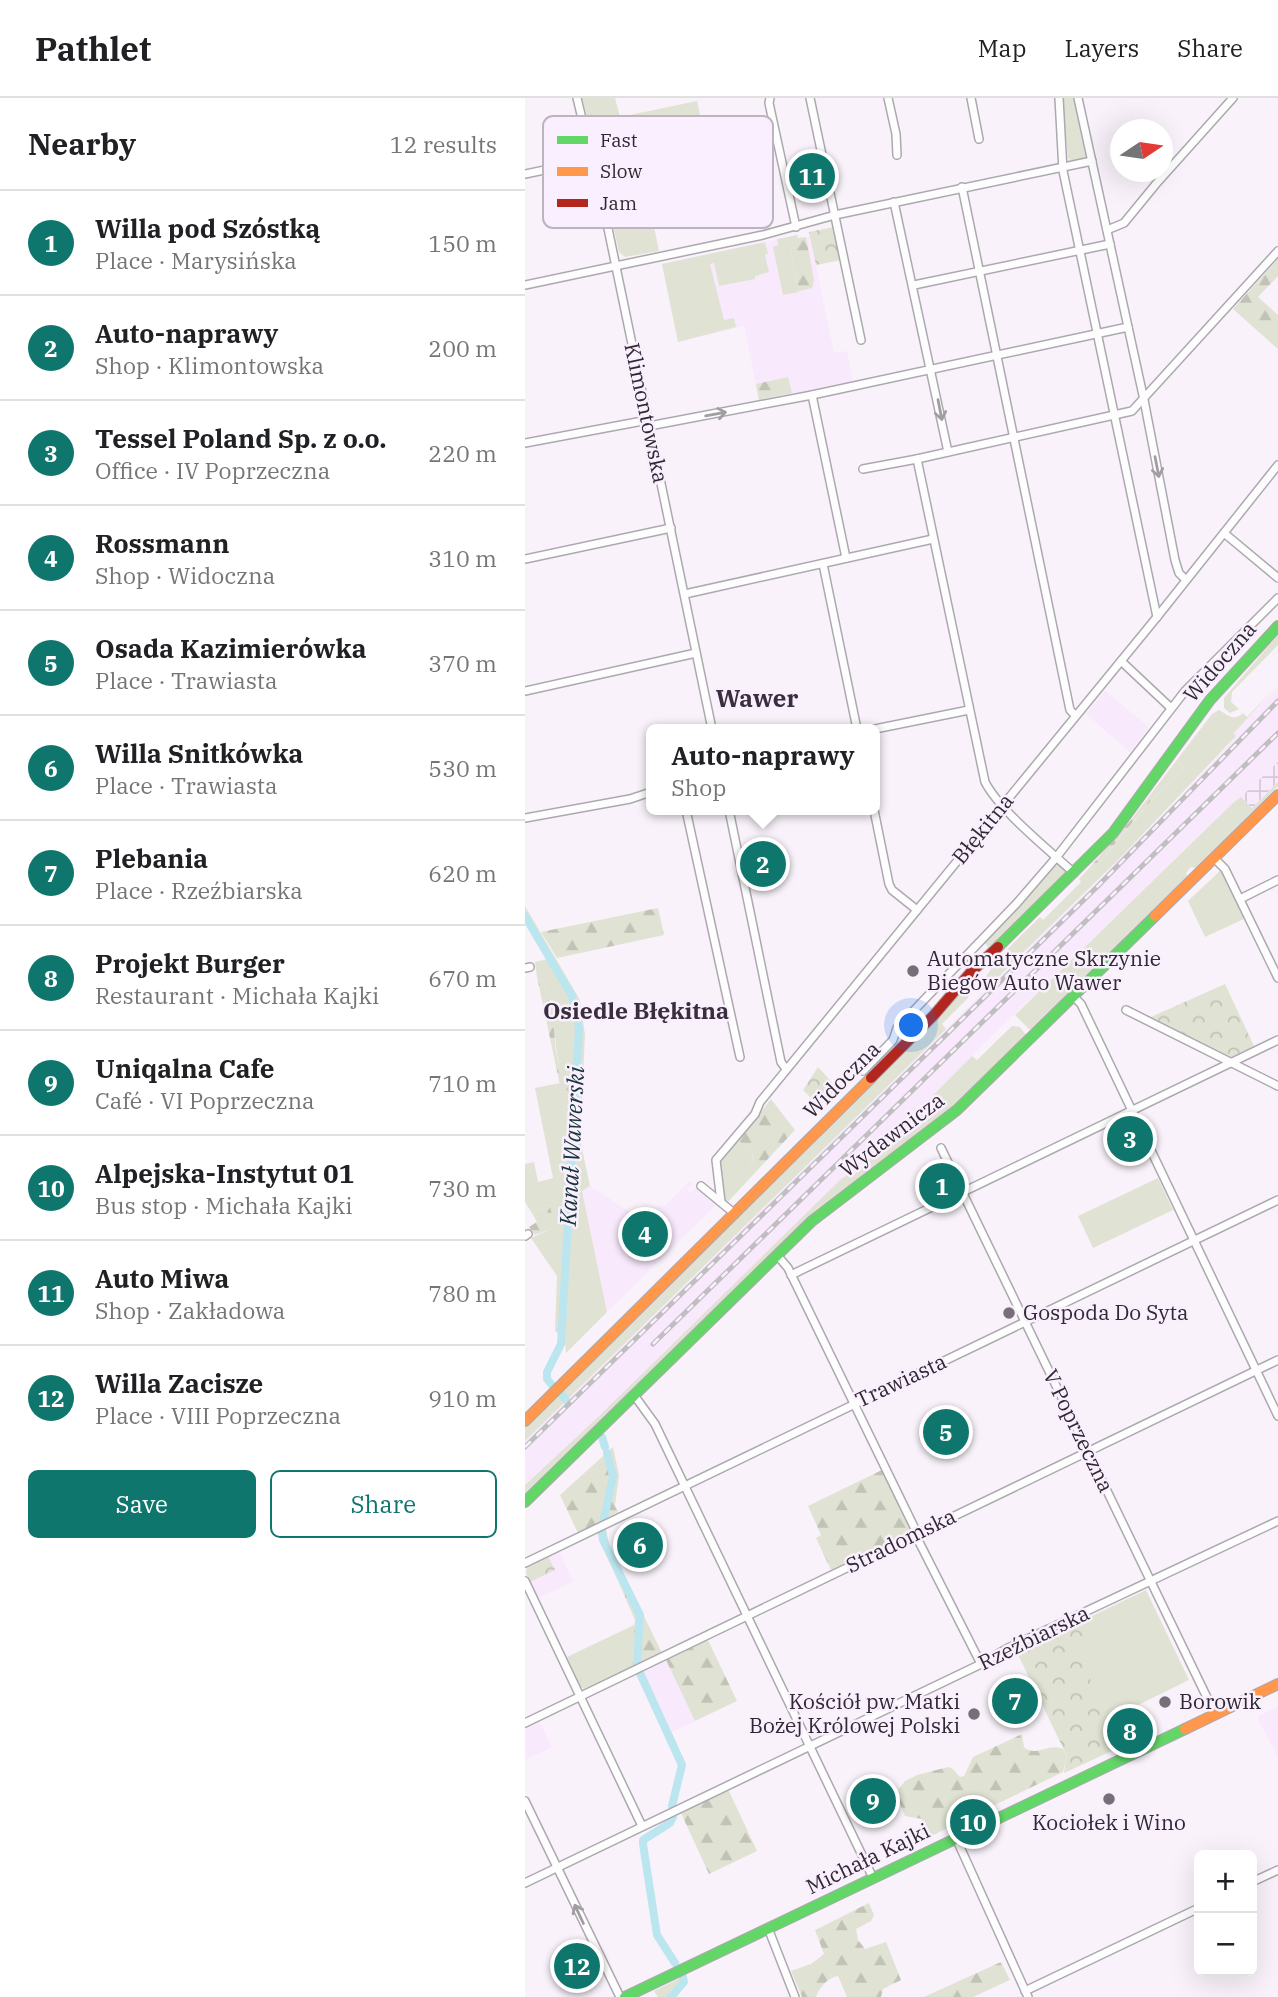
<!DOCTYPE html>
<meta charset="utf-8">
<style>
:root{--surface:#fff;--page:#f2f2f2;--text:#202124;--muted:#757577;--line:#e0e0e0;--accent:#0f766e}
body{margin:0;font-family:"IBM Plex Serif",serif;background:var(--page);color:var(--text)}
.controls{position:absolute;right:21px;bottom:21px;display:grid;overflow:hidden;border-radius:10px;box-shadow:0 7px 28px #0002}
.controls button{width:63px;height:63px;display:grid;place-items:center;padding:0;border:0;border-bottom:2px solid var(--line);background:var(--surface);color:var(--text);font:35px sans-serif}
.compass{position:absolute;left:585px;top:21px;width:63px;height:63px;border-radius:50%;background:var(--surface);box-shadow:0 7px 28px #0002;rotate:77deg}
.you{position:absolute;left:387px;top:928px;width:24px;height:24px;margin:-18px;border:5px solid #fff;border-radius:50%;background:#1a73e8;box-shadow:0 0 0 10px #1a73e833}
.badge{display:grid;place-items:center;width:46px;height:46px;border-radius:50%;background:var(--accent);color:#fff;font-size:23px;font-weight:700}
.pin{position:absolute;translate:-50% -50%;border:4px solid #fff;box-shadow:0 2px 7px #0006}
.popup{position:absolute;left:121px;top:626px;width:234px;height:91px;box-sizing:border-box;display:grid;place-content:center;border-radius:10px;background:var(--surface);filter:drop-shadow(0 2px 5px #0005);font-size:23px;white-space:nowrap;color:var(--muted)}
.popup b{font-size:26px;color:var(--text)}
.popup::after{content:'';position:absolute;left:50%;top:100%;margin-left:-14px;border:14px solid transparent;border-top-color:var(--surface)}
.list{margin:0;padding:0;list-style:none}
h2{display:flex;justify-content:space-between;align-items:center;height:91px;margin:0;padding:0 28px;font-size:30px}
h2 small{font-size:23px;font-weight:400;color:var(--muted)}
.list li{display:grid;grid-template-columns:46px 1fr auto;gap:21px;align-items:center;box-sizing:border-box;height:105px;padding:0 28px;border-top:2px solid var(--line)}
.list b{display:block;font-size:26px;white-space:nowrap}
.list p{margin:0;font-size:23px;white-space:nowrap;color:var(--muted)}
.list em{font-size:23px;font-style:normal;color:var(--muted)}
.actions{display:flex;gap:14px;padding:21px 28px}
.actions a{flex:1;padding:16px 0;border:2px solid var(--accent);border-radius:10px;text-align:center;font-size:24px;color:var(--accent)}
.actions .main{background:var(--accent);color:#fff}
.map{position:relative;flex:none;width:753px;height:1899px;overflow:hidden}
header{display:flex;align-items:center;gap:42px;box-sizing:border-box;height:98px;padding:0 35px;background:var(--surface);border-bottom:2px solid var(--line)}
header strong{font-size:33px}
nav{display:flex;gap:38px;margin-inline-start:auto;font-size:24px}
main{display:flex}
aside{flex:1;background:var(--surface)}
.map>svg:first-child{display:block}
.built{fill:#f8eafc}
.industrial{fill:url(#industrial-grid)}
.grass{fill:#e0e3d3}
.forest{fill:url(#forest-firs)}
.park{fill:url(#park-crowns)}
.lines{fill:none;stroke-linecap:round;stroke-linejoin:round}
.canal{stroke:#bbe6ef;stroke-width:8}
.street-casing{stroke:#ada8af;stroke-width:10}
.fast-casing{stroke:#ada8af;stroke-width:12}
.slow-casing{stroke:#ada8af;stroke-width:12}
.jam-casing{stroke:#ada8af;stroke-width:12}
.street{stroke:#fefdfe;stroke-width:7}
.fast{stroke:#63d668;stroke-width:10}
.slow{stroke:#ff974d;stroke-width:10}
.jam{stroke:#b3261e;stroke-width:10}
.rail-casing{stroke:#c0bec0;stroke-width:5}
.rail{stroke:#faeffe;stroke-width:2.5;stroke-dasharray:8;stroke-linecap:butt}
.oneway{stroke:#a19ea1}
.poi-dot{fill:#766f77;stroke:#faeffe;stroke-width:2.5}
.labels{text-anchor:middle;stroke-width:5;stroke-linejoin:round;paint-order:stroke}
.street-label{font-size:21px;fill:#2f2930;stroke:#faeffe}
.poi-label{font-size:21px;fill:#2f2930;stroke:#faeffe;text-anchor:start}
.neighbourhood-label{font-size:23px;font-weight:bold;fill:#392e3c;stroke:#faeffe}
.water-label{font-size:23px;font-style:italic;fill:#15353a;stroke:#faeffe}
.quarter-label{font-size:24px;font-weight:bold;fill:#392e3c;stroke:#faeffe}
.key{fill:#faeffe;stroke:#bdb4c0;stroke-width:2}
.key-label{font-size:19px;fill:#2f2930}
</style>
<header>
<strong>Pathlet</strong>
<nav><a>Map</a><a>Layers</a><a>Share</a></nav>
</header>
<main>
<aside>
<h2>Nearby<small>12 results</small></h2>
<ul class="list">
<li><span class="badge">1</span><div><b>Willa pod Szóstką</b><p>Place · Marysińska</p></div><em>150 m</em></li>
<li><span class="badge">2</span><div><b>Auto-naprawy</b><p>Shop · Klimontowska</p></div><em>200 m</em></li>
<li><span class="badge">3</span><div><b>Tessel Poland Sp. z o.o.</b><p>Office · IV Poprzeczna</p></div><em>220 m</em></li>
<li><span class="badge">4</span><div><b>Rossmann</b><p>Shop · Widoczna</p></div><em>310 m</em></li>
<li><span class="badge">5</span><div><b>Osada Kazimierówka</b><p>Place · Trawiasta</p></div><em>370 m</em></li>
<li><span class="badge">6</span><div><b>Willa Snitkówka</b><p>Place · Trawiasta</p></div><em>530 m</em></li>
<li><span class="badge">7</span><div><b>Plebania</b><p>Place · Rzeźbiarska</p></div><em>620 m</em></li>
<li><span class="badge">8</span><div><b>Projekt Burger</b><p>Restaurant · Michała Kajki</p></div><em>670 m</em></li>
<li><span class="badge">9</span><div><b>Uniqalna Cafe</b><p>Café · VI Poprzeczna</p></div><em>710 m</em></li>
<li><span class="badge">10</span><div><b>Alpejska-Instytut 01</b><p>Bus stop · Michała Kajki</p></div><em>730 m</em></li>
<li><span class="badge">11</span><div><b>Auto Miwa</b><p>Shop · Zakładowa</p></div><em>780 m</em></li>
<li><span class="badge">12</span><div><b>Willa Zacisze</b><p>Place · VIII Poprzeczna</p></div><em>910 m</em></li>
</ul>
<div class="actions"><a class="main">Save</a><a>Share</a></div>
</aside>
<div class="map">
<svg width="753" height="1899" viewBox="0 0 753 1899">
<defs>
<pattern id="industrial-grid" width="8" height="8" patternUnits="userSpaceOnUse" patternTransform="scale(1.75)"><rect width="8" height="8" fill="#f8eafc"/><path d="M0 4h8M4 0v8" fill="none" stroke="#d5c9d8"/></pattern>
<pattern id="forest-firs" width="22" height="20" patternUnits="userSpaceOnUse" patternTransform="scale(1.75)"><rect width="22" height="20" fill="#e0e3d3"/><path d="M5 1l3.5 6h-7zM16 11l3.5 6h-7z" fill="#c0c3b5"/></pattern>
<pattern id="park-crowns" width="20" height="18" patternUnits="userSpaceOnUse" patternTransform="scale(1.75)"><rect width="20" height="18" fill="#e0e3d3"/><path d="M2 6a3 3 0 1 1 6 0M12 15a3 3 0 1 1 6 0" fill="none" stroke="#c0c3b5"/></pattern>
</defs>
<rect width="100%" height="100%" fill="#f9f2fa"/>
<!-- built -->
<g class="built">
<path d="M284 134 316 162 291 167 309 255 322 253 328 283 234 302 219 228 153 244 137 166 272 137 273 140 280 139 285 138Z"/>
<path d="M753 589V664L488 917 326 1080 322 1077 316 1081 73 1319 0 1387V1343L573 782 651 703 711 639 709 635Z"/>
<path d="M580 593 624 629 605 654 561 616Z"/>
<path d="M164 1083 167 1086 162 1091 165 1095 171 1090 191 1107 82 1214 57 1093 65 1088 105 1114 141 1107Z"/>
<path d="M34 1453 48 1484 13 1500 1 1475 2 1468Z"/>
<path d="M141 1562 170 1623 147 1634 118 1573Z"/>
<path d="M753 1609V1660L732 1619Z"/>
<path d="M14 1623 27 1649 0 1662V1630Z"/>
</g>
<!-- industrial -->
<path class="industrial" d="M753 664V684L727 710 716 699Z"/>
<!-- grass -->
<g class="grass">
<path d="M57 0H90L95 19 172 3 189 82 153 90 146 59 116 66 134 153 100 159 94 154 73 58Z"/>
<path d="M537 0H549L561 59 548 64 543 60Z"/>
<path d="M263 139 274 194 258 197 248 149 253 147 252 141Z"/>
<path d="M240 144 243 156 240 157 244 174 230 178V181L194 188 189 165 185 166 199 222 209 220 211 229 153 244 137 166Z"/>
<path d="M753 537V547L707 594 706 604 714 611 705 615 699 610V600Z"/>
<path d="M753 587 709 635 711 638 598 757 463 889 458 885C466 864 498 836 515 819L518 822 556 784 554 781 565 769 568 772C598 739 623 701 657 672L656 666 651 663 687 616 694 612C703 617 709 624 718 615L722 619Z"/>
<path d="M753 684V688L670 770 666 769 661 775 662 778 505 932 490 917 708 705 716 699 727 710Z"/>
<path d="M697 771 710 799 709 800 721 820 680 839 663 803Z"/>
<path d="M0 808 55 902 60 937 55 1041 65 1088 57 1093 82 1214 41 1255 40 1242 30 1233 32 1178 6 1140 30 1129 24 1106 7 1115 0 1104V1066L9 1064 13 1084 28 1080 10 990 35 985 42 1020 46 1019 40 977 35 971 32 957 29 929 38 926V922L28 919 18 881 12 879 10 864 23 861 0 822Z"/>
<path d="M440 888 445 892 443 900 417 926 421 931 0 1343V1330L282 1052Z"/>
<path d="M487 928 495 929 501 937 414 1021 291 1112 0 1395V1387L73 1319 316 1081 322 1077 326 1080 447 958 452 962Z"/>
<path d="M213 1043 227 1052 228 1064 223 1072 226 1079 202 1105 199 1102 193 1065Z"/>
<path d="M633 1080 648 1112 568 1150 553 1118Z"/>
<path d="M621 1492 664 1582 593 1617 586 1623 597 1648 539 1675 542 1658 492 1554Z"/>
<path d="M111 1526 107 1559 108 1569 59 1591 55 1588 42 1559Z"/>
<path d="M161 1877 160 1886 150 1899H133L129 1893Z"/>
</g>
<!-- forest -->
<g class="forest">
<path d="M272 137 273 140 281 139 289 182 287 190 274 193 263 139Z"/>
<path d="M753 161V178L733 199 753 217V251L708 211Z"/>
<path d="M263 279 267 295 234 302 231 286Z"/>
<path d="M651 663 656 666 657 672C623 701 597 739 568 772L565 769 606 722Z"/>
<path d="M533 767 540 772V777L492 827 464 850 459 844 528 769Z"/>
<path d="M133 810 139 837 32 860 16 834Z"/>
<path d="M12 879 18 881 28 918 38 921 39 926 29 930C31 949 29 971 47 982L46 1019 42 1020Z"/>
<path d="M246 1001 270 1032 226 1079 223 1072 228 1064 227 1052 213 1043Z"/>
<path d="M24 1106 31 1129 10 1137 4 1129 12 1124 7 1115Z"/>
<path d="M88 1349 94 1377 90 1407 93 1414 53 1435 35 1397Z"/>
<path d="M359 1371 386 1433 306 1472 291 1440 296 1437 283 1408Z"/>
<path d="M81 1431 84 1447 137 1555 108 1569 107 1559 110 1522 72 1435Z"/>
<path d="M183 1542 212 1603 170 1623 141 1562Z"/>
<path d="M118 1573 159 1662 151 1706 145 1709 154 1667 111 1576Z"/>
<path d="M497 1636 499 1649C511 1660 523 1644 538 1651L542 1658 538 1674 404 1739 397 1721 380 1718 375 1706 373 1692 380 1683 392 1677 423 1669 428 1671 435 1679 439 1678 448 1659Z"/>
<path d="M203 1691 232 1753 184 1776 156 1715Z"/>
<path d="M344 1805 349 1817 346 1823 331 1831 333 1842 340 1851 361 1844 376 1882 358 1891 356 1899H322L313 1878C303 1879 294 1890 291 1899H277L266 1873 286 1866 299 1856 290 1832Z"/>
<path d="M476 1864 485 1882 448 1899H399Z"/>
</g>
<!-- park -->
<g class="park">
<path d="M309 129 316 162 291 167 284 134Z"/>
<path d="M700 886 729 948 706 959 626 919Z"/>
<path d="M293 969 312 990 294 1008 278 992Z"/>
<path d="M23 1458 30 1472 5 1484 1 1475 2 1468Z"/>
<path d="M555 1523 561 1536 547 1543 597 1648 539 1675 542 1658 492 1554Z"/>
</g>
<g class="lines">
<!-- canal -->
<g class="canal">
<path d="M0 818 47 898 54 930 36 1246 22 1274V1281L28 1288"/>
<path d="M36 1296 42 1303"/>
<path d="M77 1339 80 1349"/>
<path d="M79 1421 88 1378 82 1355"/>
<path d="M77 1433 78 1442 115 1517 112 1565"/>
<path d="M115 1575 157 1667 147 1708"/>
<path d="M148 1719 145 1725 118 1742V1746L132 1837 150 1865"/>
<path d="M146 1899 159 1884 158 1879"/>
</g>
<defs>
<g id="street">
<path d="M52 0 80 116 187 631"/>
<path d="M245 0 244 5 271 129"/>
<path d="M285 0 336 242"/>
<path d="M363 0 371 36 372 57"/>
<path d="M446 0 454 41"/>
<path d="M534 0 538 73 632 519"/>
<path d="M553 0 619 302 650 462 654 475 661 482"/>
<path d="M0 76 67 62"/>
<path d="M437 89 545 612 550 617"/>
<path d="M369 104 423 354"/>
<path d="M582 132 599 125 631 86 708 0"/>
<path d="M0 187 238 137 310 117 567 63"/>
<path d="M389 187 585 146"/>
<path d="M287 297 321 460"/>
<path d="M124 328 287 297 603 229"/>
<path d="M0 345 123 322"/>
<path d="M338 371 392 361"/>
<path d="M699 435 753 480"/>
<path d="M0 461 146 430"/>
<path d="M298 466 332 631"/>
<path d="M160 496 408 441"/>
<path d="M596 563 646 610"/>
<path d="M0 593 171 555"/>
<path d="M350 631 444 612"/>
<path d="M161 712 215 959"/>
<path d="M204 712 256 964 261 971"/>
<path d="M349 712 364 786 367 792 392 812"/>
<path d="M0 720 105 701 126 694"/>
<path d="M689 760 700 771 753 880"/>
<path d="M549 775C524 752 475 713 460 684L392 361 607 313 753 153"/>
<path d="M715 801 753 782"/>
<path d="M0 870 5 869"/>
<path d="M548 898 556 906 753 1318"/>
<path d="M601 912 753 988"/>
<path d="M338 973 368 942 372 930 492 805 530 761 660 593 753 500"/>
<path d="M416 1050 690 1616"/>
<path d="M176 1088 210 1116"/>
<path d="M196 1104 191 1062 230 1016 235 1004 632 519 753 367"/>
<path d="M0 1138 3 1136"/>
<path d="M252 1157 263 1170 392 1435"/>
<path d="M266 1177 753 942"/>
<path d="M109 1297 130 1326 348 1780"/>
<path d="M390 1436 456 1566"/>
<path d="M0 1465 753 1102"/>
<path d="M0 1483 117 1728"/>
<path d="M0 1625 753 1262"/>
<path d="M0 1703 95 1899"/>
<path d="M431 1740 503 1899"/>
<path d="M727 1784 753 1772"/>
<path d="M0 1785 456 1566 481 1551 753 1423"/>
<path d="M243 1830 270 1899"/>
<path d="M500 1893 674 1810"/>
</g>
<g id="fast">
<path d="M473 849 588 735 685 602 753 528"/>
<path d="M0 1404 287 1123 432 1012 630 818"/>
<path d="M100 1899 660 1631"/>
</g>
<g id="slow">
<path d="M630 818 753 697"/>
<path d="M0 1323 346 980"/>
<path d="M660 1631 753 1586"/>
</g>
<path id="jam" d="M346 980 409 917 446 874 473 849"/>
</defs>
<!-- street casing -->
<use href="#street" class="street-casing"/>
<!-- fast casing -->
<use href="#fast" class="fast-casing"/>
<!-- slow casing -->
<use href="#slow" class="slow-casing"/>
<!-- jam casing -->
<use href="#jam" class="jam-casing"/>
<!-- street -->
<use href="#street" class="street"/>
<!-- fast -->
<use href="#fast" class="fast"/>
<!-- slow -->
<use href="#slow" class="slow"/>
<!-- jam -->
<use href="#jam" class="jam"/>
<defs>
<g id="rail">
<path d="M128 1246 753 635"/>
<path d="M0 1349 572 789 753 603"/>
</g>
</defs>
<!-- rail casing -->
<use href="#rail" class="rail-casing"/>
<!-- rail -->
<use href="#rail" class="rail"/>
</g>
<!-- one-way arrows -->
<defs><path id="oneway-shaft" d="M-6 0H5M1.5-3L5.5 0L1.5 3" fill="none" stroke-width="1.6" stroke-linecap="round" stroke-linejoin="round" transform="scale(1.75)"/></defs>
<g class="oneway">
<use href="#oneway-shaft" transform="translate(415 312) rotate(79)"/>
<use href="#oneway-shaft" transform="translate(191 316) rotate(-10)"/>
<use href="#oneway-shaft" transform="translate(632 369) rotate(79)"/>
<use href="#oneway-shaft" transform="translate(54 1816) rotate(-115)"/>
</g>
<!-- markers -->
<g class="poi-dot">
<circle cx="388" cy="873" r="7"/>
<circle cx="484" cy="1215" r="7"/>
<circle cx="640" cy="1604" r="7"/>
<circle cx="449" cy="1616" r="7"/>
<circle cx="584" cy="1701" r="7"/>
</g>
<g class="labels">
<!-- street labels -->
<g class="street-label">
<text transform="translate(121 315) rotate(78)" y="7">Klimontowska</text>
<text transform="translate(695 564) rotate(-49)" y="7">Widoczna</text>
<text transform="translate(458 731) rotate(-51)" y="7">Błękitna</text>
<text transform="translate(317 982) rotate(-45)" y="7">Widoczna</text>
<text transform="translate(367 1037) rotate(-37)" y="7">Wydawnicza</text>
<text transform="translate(376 1283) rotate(-25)" y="7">Trawiasta</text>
<text transform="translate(553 1333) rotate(64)" y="7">V Poprzeczna</text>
<text transform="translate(376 1443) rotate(-26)" y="7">Stradomska</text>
<text transform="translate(509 1540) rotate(-26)" y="7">Rzeźbiarska</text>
<text transform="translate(343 1761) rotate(-26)" y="7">Michała Kajki</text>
</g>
<!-- poi labels -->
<g class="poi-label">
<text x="402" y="868">Automatyczne Skrzynie<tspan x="402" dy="24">Biegów Auto Wawer</tspan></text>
<text x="498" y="1222">Gospoda Do Syta</text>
<text x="435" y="1611" text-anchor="end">Kościół pw. Matki<tspan x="435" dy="24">Bożej Królowej Polski</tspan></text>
<text x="654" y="1611">Borowik</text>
<text x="584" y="1732" text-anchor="middle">Kociołek i Wino</text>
</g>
<!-- neighbourhood labels -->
<g class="neighbourhood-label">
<text x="111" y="921">Osiedle Błękitna</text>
</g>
<!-- water labels -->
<g class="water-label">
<text transform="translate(47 1048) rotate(-87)" y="8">Kanał Wawerski</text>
</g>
<!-- quarter labels -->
<g class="quarter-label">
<text x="232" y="609">Wawer</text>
</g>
</g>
<!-- legend -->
<rect x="18" y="18" width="230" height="112" rx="10" class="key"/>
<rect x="32" y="38" width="31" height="8" fill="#63d668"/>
<rect x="32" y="69" width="31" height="9" fill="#ff974d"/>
<rect x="32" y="101" width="31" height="8" fill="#b3261e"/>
<g class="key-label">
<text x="75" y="49">Fast</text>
<text x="75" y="80">Slow</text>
<text x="75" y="112">Jam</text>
</g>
</svg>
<div class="controls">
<button>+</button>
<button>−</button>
</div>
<svg class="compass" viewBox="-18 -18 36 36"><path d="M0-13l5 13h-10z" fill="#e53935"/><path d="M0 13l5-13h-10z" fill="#757577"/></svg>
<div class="you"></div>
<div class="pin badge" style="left:417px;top:1088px">1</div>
<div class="pin badge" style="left:238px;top:766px">2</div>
<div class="popup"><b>Auto-naprawy</b>Shop</div>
<div class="pin badge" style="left:605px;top:1041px">3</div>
<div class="pin badge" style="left:120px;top:1136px">4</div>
<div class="pin badge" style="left:421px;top:1334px">5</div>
<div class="pin badge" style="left:115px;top:1447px">6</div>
<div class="pin badge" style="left:490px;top:1603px">7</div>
<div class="pin badge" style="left:605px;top:1633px">8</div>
<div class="pin badge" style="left:348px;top:1703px">9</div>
<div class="pin badge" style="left:448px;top:1724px">10</div>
<div class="pin badge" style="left:287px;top:78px">11</div>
<div class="pin badge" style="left:52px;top:1868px">12</div>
</div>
</main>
